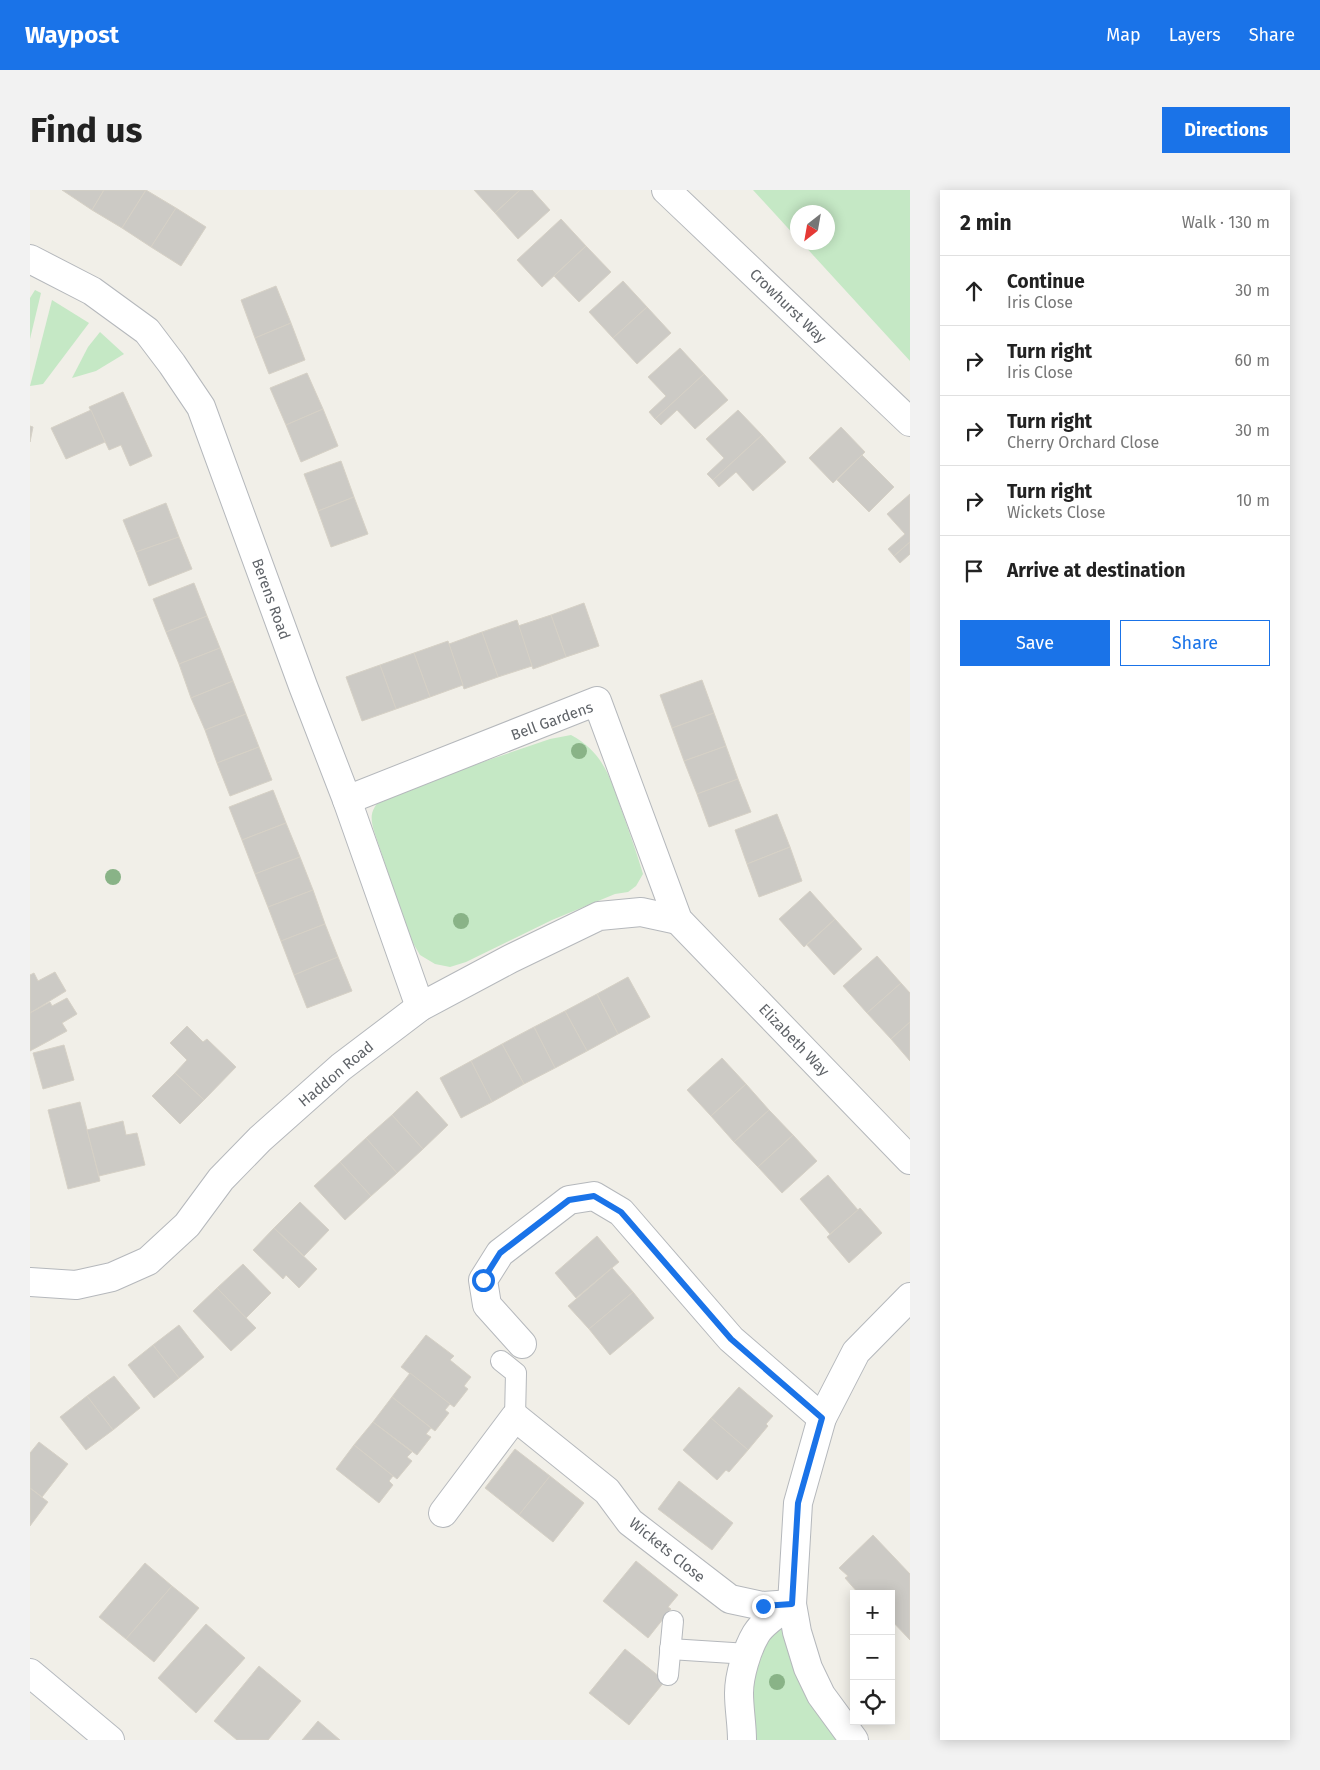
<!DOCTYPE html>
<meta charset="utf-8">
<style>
:root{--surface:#fff;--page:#f2f2f2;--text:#222;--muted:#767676;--line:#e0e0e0;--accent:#1a73e8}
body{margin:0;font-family:"Fira Sans",sans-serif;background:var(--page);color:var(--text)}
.controls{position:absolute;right:15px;bottom:15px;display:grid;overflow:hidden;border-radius:0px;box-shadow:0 2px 12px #0003}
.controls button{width:45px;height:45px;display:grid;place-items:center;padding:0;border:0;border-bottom:1px solid var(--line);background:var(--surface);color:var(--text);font:25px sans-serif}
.compass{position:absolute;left:760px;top:15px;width:45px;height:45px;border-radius:50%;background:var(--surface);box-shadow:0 2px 12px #0003;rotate:211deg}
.stop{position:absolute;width:15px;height:15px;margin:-11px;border:4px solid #1a73e8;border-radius:50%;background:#fff}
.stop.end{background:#1a73e8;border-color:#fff;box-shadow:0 1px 5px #0008}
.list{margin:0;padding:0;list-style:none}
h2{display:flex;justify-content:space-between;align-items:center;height:65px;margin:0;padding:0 20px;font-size:21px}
h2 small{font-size:16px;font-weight:400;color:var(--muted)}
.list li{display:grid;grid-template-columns:32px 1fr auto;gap:15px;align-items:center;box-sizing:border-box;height:70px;padding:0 20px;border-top:1px solid var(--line)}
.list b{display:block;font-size:19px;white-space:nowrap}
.list p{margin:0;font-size:16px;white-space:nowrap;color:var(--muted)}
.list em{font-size:16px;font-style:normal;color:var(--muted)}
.actions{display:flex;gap:10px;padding:15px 20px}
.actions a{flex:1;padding:11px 0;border:1px solid var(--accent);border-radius:0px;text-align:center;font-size:18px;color:var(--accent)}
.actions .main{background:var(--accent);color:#fff}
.icon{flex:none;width:28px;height:28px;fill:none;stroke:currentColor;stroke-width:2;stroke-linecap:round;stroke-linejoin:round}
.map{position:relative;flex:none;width:880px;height:1550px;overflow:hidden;border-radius:0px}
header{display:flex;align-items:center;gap:30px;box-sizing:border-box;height:70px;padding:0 25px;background:var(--accent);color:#fff}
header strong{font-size:24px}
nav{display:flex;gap:28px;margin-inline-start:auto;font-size:18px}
.intro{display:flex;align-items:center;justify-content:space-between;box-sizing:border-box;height:120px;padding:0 30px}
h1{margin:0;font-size:35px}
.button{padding:12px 22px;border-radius:0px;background:var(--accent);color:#fff;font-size:18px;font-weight:700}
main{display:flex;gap:30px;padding:0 30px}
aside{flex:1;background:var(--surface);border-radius:0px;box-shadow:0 2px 12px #0003}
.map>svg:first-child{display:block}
.green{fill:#c5e8c5}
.building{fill:#cccac5;stroke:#d6d1c6}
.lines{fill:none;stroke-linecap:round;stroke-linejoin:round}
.lane-casing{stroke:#b5b8bc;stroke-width:22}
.street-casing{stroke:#b5b8bc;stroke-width:30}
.secondary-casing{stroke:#b6babf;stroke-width:30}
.lane{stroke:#fff;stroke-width:20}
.street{stroke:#fff;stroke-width:28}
.secondary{stroke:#fff;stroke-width:28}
.tree{fill:#89b387}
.route{stroke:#1a73e8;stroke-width:6}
.labels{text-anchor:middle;stroke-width:4.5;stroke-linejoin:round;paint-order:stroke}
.street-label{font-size:15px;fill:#5f6368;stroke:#fff}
</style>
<header>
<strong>Waypost</strong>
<nav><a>Map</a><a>Layers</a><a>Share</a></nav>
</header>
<div class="intro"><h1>Find us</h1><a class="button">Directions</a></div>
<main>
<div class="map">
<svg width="880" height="1550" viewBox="0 0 880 1550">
<rect width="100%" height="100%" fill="#f1efe8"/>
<!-- green -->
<g class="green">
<path d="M723 0H880V171L772 53 798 52V22H768L767 48Z"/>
<path d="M5 100 11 103 0 149V108Z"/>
<path d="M22 110 59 133 13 194 0 196Z"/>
<path d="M70 142 94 164 66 181 42 188 58 157Z"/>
<path d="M541 545C575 563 581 591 593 624 600 644 607 664 613 684L606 696 598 702 585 704 522 730 436 772 420 777 405 774 390 765 380 748 344 641C339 624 342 619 353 606L520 549Z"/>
<path d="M755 1436 810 1550H722L724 1471 740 1442Z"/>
</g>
<!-- building -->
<g class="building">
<path d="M32 0H74L62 20Z"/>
<path d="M74 0H116L92 38 62 20Z"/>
<path d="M116 0 146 18 121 57 92 38Z"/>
<path d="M444 0H490L465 23Z"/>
<path d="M490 0H502L520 20 488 49 465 23Z"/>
<path d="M146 18 176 37 151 76 121 57Z"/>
<path d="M531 29 556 56 512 97 487 70Z"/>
<path d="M556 56 581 82 549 112 524 86Z"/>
<path d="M593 91 617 117 583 148 559 122Z"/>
<path d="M246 96 261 133 225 148 211 110Z"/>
<path d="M617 117 641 143 607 174 583 148Z"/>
<path d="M261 133 275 170 239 184 225 148Z"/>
<path d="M650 158 674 184 625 229 619 222 636 206 618 187Z"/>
<path d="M277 183 293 219 256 235 240 198Z"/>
<path d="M674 184 698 210 665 239 647 220 631 235 625 229Z"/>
<path d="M93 202 122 266 100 276 91 255 79 260 59 217Z"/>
<path d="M293 219 308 256 271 272 256 235Z"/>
<path d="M61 220 75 252 36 269 21 238Z"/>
<path d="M708 220 732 245 683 290 677 284 694 268 676 249Z"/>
<path d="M0 236 3 237 0 252Z"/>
<path d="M811 237 835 262 803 293 779 268Z"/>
<path d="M732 245 756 272 723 301 706 282 689 297 683 290Z"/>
<path d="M832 265 864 297 839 322 807 290Z"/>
<path d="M311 271 324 307 288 321 274 284Z"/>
<path d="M880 304V352L864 366 858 359 875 344 857 324Z"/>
<path d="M324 307 338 344 301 357 288 321Z"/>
<path d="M136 313 149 347 106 362 93 330Z"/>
<path d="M149 347 162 379 119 396 106 362Z"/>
<path d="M880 352V364L870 373 864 366Z"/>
<path d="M164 393 177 426 136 442 123 409Z"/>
<path d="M554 413 569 456 536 467 521 425Z"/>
<path d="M521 425 536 467 503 479 488 436Z"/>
<path d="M177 426 190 458 149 474 136 442Z"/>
<path d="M487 430 502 476 468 487 452 442Z"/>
<path d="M452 442 468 487 434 499 419 454Z"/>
<path d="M418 451 433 495 400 507 384 463Z"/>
<path d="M190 458 203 491 161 508 149 474Z"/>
<path d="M384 463 400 507 366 519 350 475Z"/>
<path d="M350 475 366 519 332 531 316 487Z"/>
<path d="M672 490 684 523 642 538 630 505Z"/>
<path d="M203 491 216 524 175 540 161 508Z"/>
<path d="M684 523 696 556 654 571 642 538Z"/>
<path d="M216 524 229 557 187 573 175 540Z"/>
<path d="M696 556 708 589 667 604 654 571Z"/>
<path d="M229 557 242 590 200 606 187 573Z"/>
<path d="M708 589 721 622 679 637 667 604Z"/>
<path d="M243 600 256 633 212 650 199 617Z"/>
<path d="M747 624 760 657 717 674 705 640Z"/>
<path d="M256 633 270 667 225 684 212 650Z"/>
<path d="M760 657 772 691 729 707 717 674Z"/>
<path d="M270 667 283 700 238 717 225 684Z"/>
<path d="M283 700 295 734 251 751 238 717Z"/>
<path d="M780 701 805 729 774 757 749 729Z"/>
<path d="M805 729 832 759 804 785 777 755Z"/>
<path d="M295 734 308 767 264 785 251 751Z"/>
<path d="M847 766 871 793 837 823 813 796Z"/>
<path d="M308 767 322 801 277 818 264 785Z"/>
<path d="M25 782 36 801 0 823V785L4 783 8 791Z"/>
<path d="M598 787 620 827 588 844 567 804Z"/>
<path d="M871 793 880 803V832L861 849 837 823Z"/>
<path d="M567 804 588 844 557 861 535 821Z"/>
<path d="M37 808 47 824 32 833 37 841 0 861V823L20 812 22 816Z"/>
<path d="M535 821 557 861 525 878 504 837Z"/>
<path d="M880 832V871L861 849Z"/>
<path d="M157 836 173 852 177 849 206 877 174 910 145 883 157 870 140 853Z"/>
<path d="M504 837 525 878 494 894 472 854Z"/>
<path d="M472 854 494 894 462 912 441 871Z"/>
<path d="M34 855 44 890 13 899 3 863Z"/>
<path d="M692 868 716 894 681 926 657 900Z"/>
<path d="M441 871 462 912 431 928 410 888Z"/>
<path d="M145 883 174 910 150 934 122 906Z"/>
<path d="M716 894 739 920 704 952 681 926Z"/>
<path d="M387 901 418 935 393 959 362 925Z"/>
<path d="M50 912 70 991 38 999 18 920Z"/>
<path d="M739 920 763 945 728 977 704 952Z"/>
<path d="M362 925 393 959 367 983 336 948Z"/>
<path d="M93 931 96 945 107 943 115 975 69 986 57 940Z"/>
<path d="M763 945 787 971 752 1003 728 977Z"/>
<path d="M336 948 367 983 341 1006 310 972Z"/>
<path d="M310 972 341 1006 315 1030 284 996Z"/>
<path d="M798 985 828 1020 800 1044 770 1009Z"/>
<path d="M270 1012 299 1040 274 1066 244 1038Z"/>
<path d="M830 1018 852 1043 819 1073 797 1047Z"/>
<path d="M244 1038 287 1079 269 1098 256 1085 253 1089 223 1060Z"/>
<path d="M567 1046 589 1072 546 1108 525 1083Z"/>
<path d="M213 1074 241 1103 216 1128 187 1098Z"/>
<path d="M582 1078 603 1102 559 1139 538 1116Z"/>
<path d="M187 1098 226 1138 201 1161 163 1121Z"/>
<path d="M603 1102 624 1128 580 1165 559 1139Z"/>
<path d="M149 1135 174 1167 149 1188 123 1155Z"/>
<path d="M396 1145 424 1166 420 1170 441 1187 434 1196 438 1199 424 1217 371 1177Z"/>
<path d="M123 1155 149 1188 124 1208 98 1175Z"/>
<path d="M380 1183 420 1214 415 1220 419 1223 405 1241 362 1207Z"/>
<path d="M84 1186 110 1218 83 1240 57 1206Z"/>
<path d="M709 1197 743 1226 736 1234 738 1236 718 1260 681 1228Z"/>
<path d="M57 1206 83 1240 56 1260 30 1227Z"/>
<path d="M362 1207 401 1238 396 1244 401 1247 387 1265 343 1232Z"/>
<path d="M681 1228 718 1260 699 1282 696 1280 687 1290 653 1260Z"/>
<path d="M343 1232 382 1262 377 1267 382 1271 367 1289 324 1255Z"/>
<path d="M9 1252 38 1274 12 1307 0 1298V1263Z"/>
<path d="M324 1255 363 1286 359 1291 363 1295 349 1313 306 1279Z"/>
<path d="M485 1259 520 1286 489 1325 455 1298Z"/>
<path d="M520 1286 554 1313 523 1352 489 1325Z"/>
<path d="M649 1291 703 1333 682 1360 628 1319Z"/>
<path d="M0 1298 18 1312 0 1336Z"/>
<path d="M843 1345 880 1384V1450L861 1430V1404H829L815 1388 818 1386 809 1378Z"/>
<path d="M606 1371 648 1405 638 1417 641 1419 618 1448 573 1411Z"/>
<path d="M115 1373 142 1396 96 1449 69 1427Z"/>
<path d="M142 1396 169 1418 124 1472 96 1449Z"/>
<path d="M176 1434 215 1468 166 1523 128 1488Z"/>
<path d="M595 1459 635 1491 599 1535 559 1503Z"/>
<path d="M229 1476 271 1511 238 1550H207L184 1531Z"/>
<path d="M288 1531 310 1550H272Z"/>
</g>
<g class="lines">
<defs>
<g id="lane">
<path d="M471 1171 486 1183 485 1227"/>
<path d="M640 1459 718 1464"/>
<path d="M638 1485 643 1431"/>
</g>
<g id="street">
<path d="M636 0 880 232"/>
<path d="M0 69 62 101 117 141 142 174 171 217 273 496 317 610 390 817"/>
<path d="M317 610 567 511 648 730 880 970"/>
<path d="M0 1092 46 1095 82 1087 118 1071 157 1035 191 989 230 949 311 877 390 817 480 769 569 726 611 722 648 730"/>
<path d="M492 1154 457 1115 453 1090 470 1063 539 1010 564 1006 591 1022 701 1149 792 1228"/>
<path d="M413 1323 485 1227 577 1301 600 1332 700 1409 733 1416 762 1414"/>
<path d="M712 1550C712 1534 709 1519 709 1503 709 1486 717 1459 726 1444 734 1431 750 1422 762 1414"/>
<path d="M824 1550 791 1505 778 1478 767 1442 762 1414 768 1313 792 1228 826 1162 880 1107"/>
</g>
<path id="secondary" d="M0 1483 80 1550"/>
</defs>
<!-- lane casing -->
<use href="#lane" class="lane-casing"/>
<!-- street casing -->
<use href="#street" class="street-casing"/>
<!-- secondary casing -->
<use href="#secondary" class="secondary-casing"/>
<!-- lane -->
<use href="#lane" class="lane"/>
<!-- street -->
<use href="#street" class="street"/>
<!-- secondary -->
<use href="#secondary" class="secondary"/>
</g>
<!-- trees -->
<g class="tree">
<circle cx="549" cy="561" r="8"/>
<circle cx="83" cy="687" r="8"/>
<circle cx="431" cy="731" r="8"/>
<circle cx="747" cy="1492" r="8"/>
</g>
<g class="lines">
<!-- route -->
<path class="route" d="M453 1090 470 1063 539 1010 564 1006 591 1022 701 1149 792 1228 768 1313 762 1414 733 1416"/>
</g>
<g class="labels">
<!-- street labels -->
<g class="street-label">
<text transform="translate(758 116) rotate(44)" y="5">Crowhurst Way</text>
<text transform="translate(241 409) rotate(70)" y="5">Berens Road</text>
<text transform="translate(522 531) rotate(-20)" y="5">Bell Gardens</text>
<text transform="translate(764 850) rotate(46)" y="5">Elizabeth Way</text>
<text transform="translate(306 884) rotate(-40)" y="5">Haddon Road</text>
<text transform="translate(637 1360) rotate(39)" y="5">Wickets Close</text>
</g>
</g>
</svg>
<div class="controls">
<button>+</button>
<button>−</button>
<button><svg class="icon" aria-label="locate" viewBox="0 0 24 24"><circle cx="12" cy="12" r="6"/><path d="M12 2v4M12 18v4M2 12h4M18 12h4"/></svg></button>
</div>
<svg class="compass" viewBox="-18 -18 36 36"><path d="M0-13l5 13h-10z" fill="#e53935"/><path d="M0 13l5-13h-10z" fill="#767676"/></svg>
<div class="stop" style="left:453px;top:1090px"></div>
<div class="stop end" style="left:733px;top:1416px"></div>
</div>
<aside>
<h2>2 min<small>Walk · 130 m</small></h2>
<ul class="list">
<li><svg class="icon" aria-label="ahead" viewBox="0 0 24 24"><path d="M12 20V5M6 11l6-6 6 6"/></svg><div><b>Continue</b><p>Iris Close</p></div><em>30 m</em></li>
<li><svg class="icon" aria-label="right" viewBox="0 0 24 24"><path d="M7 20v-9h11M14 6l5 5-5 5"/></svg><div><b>Turn right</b><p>Iris Close</p></div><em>60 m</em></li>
<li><svg class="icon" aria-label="right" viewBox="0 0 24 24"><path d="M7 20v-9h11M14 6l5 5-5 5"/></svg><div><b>Turn right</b><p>Cherry Orchard Close</p></div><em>30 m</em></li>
<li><svg class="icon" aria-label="right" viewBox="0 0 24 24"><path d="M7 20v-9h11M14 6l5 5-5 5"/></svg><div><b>Turn right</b><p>Wickets Close</p></div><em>10 m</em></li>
<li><svg class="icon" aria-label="arrive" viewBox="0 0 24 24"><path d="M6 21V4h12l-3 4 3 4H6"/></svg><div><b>Arrive at destination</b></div></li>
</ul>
<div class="actions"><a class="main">Save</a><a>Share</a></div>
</aside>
</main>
